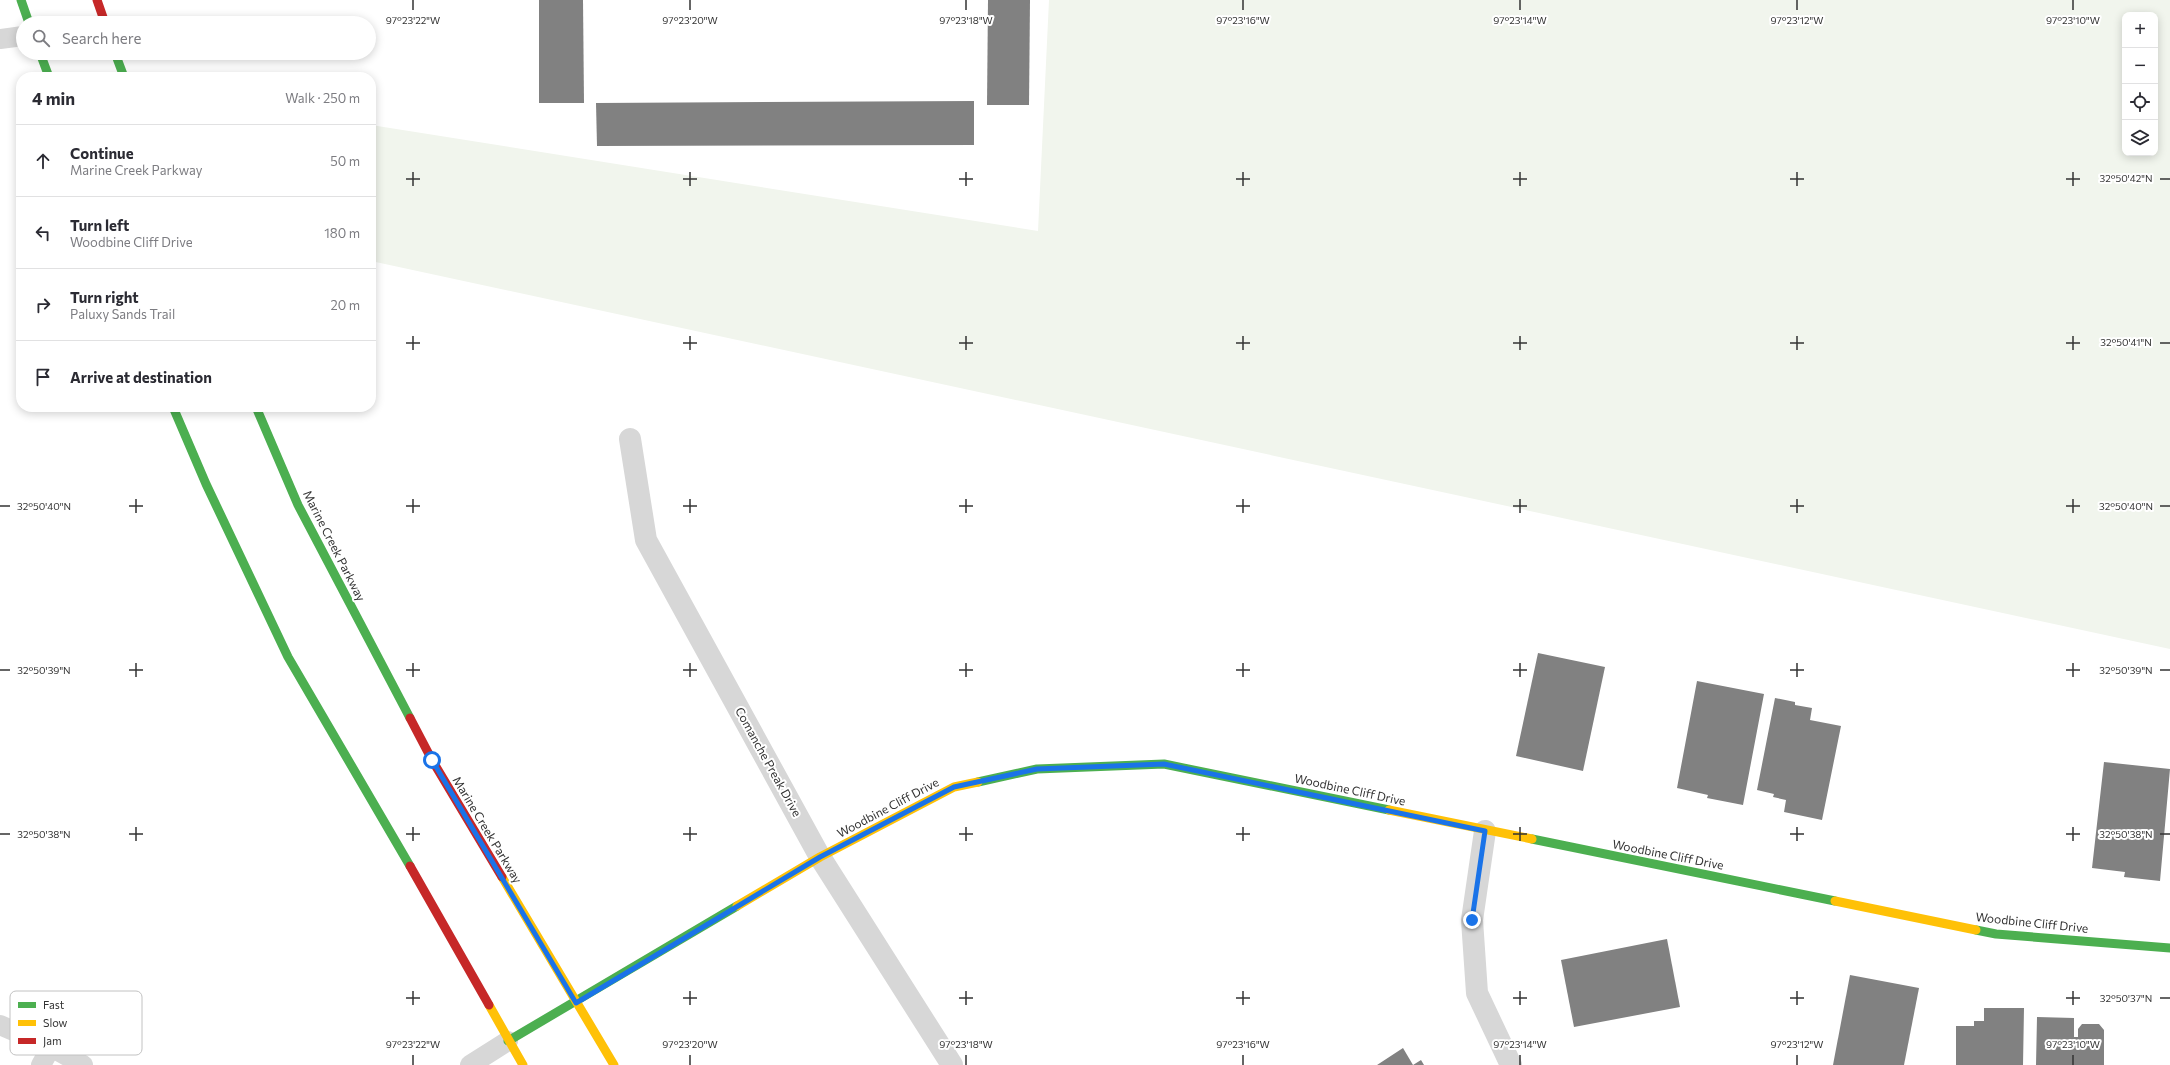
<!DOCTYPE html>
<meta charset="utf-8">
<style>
:root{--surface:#fff;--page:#f2f2f3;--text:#2b2b33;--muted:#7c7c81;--line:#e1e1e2}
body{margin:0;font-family:Commissioner,sans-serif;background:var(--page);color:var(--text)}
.controls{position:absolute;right:12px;top:12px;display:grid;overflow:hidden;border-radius:8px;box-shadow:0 2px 10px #0003}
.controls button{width:36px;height:36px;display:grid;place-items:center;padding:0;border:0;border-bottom:1px solid var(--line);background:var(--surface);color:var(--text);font:20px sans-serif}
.stop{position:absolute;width:12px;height:12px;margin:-9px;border:3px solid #1a73e8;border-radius:50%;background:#fff}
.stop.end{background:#1a73e8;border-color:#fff;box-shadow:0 1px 4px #0008}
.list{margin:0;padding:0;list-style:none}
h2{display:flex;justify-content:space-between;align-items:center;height:52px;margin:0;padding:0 16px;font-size:17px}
h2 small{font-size:13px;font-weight:400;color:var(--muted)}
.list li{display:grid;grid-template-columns:26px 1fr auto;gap:12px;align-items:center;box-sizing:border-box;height:72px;padding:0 16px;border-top:1px solid var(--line)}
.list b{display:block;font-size:15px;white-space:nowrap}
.list p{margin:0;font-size:13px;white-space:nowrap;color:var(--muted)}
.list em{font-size:13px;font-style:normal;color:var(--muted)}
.icon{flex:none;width:22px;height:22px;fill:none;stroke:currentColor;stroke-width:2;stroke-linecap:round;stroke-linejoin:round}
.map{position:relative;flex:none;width:2170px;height:1065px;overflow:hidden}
.search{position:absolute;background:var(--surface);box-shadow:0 2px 10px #0003;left:16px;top:16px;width:360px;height:44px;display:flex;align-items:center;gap:10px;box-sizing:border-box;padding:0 14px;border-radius:22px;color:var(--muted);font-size:15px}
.panel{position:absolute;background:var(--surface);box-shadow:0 2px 10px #0003;left:16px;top:72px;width:360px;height:340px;border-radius:16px}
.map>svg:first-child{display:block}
.green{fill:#f1f5ed;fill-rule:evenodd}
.building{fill:#818181}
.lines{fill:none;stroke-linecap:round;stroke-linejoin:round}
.lane{stroke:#d7d7d7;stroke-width:20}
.street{stroke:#d7d7d7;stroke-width:22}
.fast{stroke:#4caf50;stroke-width:9}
.slow{stroke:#ffc107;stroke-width:9}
.jam{stroke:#c62828;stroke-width:9}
.route{stroke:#1a73e8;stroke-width:5}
.ticks{fill:none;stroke:#333;stroke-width:1.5}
.labels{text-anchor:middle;stroke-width:4;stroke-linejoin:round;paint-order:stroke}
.street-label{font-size:12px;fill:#333;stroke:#fff}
.key{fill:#fff;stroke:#c2c2c2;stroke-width:1}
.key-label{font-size:11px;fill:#333}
.ticks-label{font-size:10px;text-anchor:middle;fill:#333;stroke:#fff;stroke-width:4;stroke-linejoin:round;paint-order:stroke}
</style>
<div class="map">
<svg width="2170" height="1065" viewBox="0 0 2170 1065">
<rect width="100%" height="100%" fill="#fff"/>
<!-- green -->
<path class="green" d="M1049 0H2170V649L371 261V125L1038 231ZM2125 15H2155V153H2125Z"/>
<!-- building -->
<g class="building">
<path d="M539 0H583L584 103H539Z"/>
<path d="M988 0H1030L1029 105H987Z"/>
<path d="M974 101V145L597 146 596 103Z"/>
<path d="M1538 653 1605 667 1583 771 1516 756Z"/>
<path d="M1697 681 1764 694 1743 805 1707 798 1708 795 1677 788Z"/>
<path d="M1775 698 1795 702V705L1812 708 1810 720 1841 726 1822 820 1784 812 1786 800 1773 797 1774 794 1757 790Z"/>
<path d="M2104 762 2170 769 2160 881 2124 877 2125 872 2092 868Z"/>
<path d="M1667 939 1680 1007 1574 1027 1561 960Z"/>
<path d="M1850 975 1919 988 1904 1065H1833Z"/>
<path d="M1984 1008H2024L2023 1065H1956V1026H1974V1021H1984Z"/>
<path d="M2037 1017 2074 1018V1037H2078V1029L2082 1024H2099L2104 1030V1065H2036Z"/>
<path d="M1403 1048 1413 1065 1421 1060 1424 1065H1377Z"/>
</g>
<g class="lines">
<!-- lane -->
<g class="lane">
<path d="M0 39 23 36"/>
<path d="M0 1025 51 1047 83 1065"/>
<path d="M41 1065 51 1047"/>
<path d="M470 1065 508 1041"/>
</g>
<!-- street -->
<g class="street">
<path d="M630 439 646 540 820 857 952 1065"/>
<path d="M1485 831 1472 920 1477 993 1511 1065"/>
</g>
<!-- fast -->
<g class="fast">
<path d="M21 0 29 23"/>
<path d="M40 53 49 77"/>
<path d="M115 53 124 77"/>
<path d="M173 407 206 484 288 657 410 866"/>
<path d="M256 407 298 505 410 718"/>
<path d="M978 782 1037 769 1164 764 1389 810"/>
<path d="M1532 839 1835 901"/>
<path d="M1976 930 1996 934 2170 948"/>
<path d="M508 1041 737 906"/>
</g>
<!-- slow -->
<g class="slow">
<path d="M1389 810 1532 839"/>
<path d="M502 877 614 1065"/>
<path d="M1835 901 1976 930"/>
<path d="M737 906 820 857 954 787 978 782"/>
<path d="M489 1005 523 1065"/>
</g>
<!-- jam -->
<g class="jam">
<path d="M97 0 105 23"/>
<path d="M410 718 432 760 502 877"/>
<path d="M410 866 489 1005"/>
</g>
</g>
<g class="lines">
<!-- route -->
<path class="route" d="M432 760 576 1003 820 857 954 787 1037 769 1164 764 1485 831 1472 920"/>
</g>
<!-- ticks -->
<path class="ticks" d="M413 0V10M690 0V10M966 0V10M1243 0V10M1520 0V10M1797 0V10M2073 0V10M413 172V186M690 172V186M966 172V186M1243 172V186M1520 172V186M1797 172V186M2073 172V186M406 179H420M683 179H697M959 179H973M1236 179H1250M1513 179H1527M1790 179H1804M2066 179H2080M2160 179H2170M413 336V350M690 336V350M966 336V350M1243 336V350M1520 336V350M1797 336V350M2073 336V350M406 343H420M683 343H697M959 343H973M1236 343H1250M1513 343H1527M1790 343H1804M2066 343H2080M2160 343H2170M136 499V513M413 499V513M690 499V513M966 499V513M1243 499V513M1520 499V513M1797 499V513M2073 499V513M0 506H10M129 506H143M406 506H420M683 506H697M959 506H973M1236 506H1250M1513 506H1527M1790 506H1804M2066 506H2080M2160 506H2170M136 663V677M413 663V677M690 663V677M966 663V677M1243 663V677M1520 663V677M1797 663V677M2073 663V677M0 670H10M129 670H143M406 670H420M683 670H697M959 670H973M1236 670H1250M1513 670H1527M1790 670H1804M2066 670H2080M2160 670H2170M136 827V841M413 827V841M690 827V841M966 827V841M1243 827V841M1520 827V841M1797 827V841M2073 827V841M0 834H10M129 834H143M406 834H420M683 834H697M959 834H973M1236 834H1250M1513 834H1527M1790 834H1804M2066 834H2080M2160 834H2170M413 991V1005M690 991V1005M966 991V1005M1243 991V1005M1520 991V1005M1797 991V1005M2073 991V1005M406 998H420M683 998H697M959 998H973M1236 998H1250M1513 998H1527M1790 998H1804M2066 998H2080M2160 998H2170M413 1055V1065M690 1055V1065M966 1055V1065M1243 1055V1065M1520 1055V1065M1797 1055V1065M2073 1055V1065"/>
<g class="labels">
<!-- street labels -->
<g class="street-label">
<text transform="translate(334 546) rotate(63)" y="4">Marine Creek Parkway</text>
<text transform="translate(768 762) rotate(61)" y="4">Comanche Preak Drive</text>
<text transform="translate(1350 790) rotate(12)" y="4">Woodbine Cliff Drive</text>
<text transform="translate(888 808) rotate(-28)" y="4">Woodbine Cliff Drive</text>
<text transform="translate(487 830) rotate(59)" y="4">Marine Creek Parkway</text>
<text transform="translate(1668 855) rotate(11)" y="4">Woodbine Cliff Drive</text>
<text transform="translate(2032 923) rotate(6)" y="4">Woodbine Cliff Drive</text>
</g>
</g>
<!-- legend -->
<rect x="10" y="991" width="132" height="64" rx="6" class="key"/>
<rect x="18" y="1002" width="18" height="6" fill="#4caf50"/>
<rect x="18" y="1020" width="18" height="6" fill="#ffc107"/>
<rect x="18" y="1038" width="18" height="6" fill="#c62828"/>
<g class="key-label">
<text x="43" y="1009">Fast</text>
<text x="43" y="1027">Slow</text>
<text x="43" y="1045">Jam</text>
</g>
<g class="ticks-label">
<text x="413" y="24">97°23'22"W</text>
<text x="690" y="24">97°23'20"W</text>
<text x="966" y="24">97°23'18"W</text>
<text x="1243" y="24">97°23'16"W</text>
<text x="1520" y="24">97°23'14"W</text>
<text x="1797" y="24">97°23'12"W</text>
<text x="2073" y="24">97°23'10"W</text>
<text x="2126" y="182">32°50'42"N</text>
<text x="2126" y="346">32°50'41"N</text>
<text x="44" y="510">32°50'40"N</text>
<text x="2126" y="510">32°50'40"N</text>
<text x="44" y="674">32°50'39"N</text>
<text x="2126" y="674">32°50'39"N</text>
<text x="44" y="838">32°50'38"N</text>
<text x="2126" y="838">32°50'38"N</text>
<text x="2126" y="1002">32°50'37"N</text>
<text x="413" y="1048">97°23'22"W</text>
<text x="690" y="1048">97°23'20"W</text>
<text x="966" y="1048">97°23'18"W</text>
<text x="1243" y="1048">97°23'16"W</text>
<text x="1520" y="1048">97°23'14"W</text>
<text x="1797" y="1048">97°23'12"W</text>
<text x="2073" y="1048">97°23'10"W</text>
</g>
</svg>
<div class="controls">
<button>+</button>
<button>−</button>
<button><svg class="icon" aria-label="locate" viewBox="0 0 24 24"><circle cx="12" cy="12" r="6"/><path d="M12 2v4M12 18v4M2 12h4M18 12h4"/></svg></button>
<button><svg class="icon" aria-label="layers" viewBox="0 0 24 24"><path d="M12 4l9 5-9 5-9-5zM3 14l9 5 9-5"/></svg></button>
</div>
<div class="stop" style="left:432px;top:760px"></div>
<div class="stop end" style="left:1472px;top:920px"></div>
<div class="search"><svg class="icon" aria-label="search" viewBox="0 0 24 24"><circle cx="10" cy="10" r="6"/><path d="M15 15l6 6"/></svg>Search here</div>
<section class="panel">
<h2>4 min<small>Walk · 250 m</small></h2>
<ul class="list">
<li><svg class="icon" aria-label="ahead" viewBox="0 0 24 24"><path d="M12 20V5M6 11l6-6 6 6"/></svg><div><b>Continue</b><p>Marine Creek Parkway</p></div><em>50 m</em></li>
<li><svg class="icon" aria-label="left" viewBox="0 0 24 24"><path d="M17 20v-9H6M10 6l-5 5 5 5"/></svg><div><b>Turn left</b><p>Woodbine Cliff Drive</p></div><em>180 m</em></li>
<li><svg class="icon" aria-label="right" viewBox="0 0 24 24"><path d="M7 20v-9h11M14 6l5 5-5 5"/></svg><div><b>Turn right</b><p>Paluxy Sands Trail</p></div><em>20 m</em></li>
<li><svg class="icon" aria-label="arrive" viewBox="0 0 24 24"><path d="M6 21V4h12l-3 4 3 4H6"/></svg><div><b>Arrive at destination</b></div></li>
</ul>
</section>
</div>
